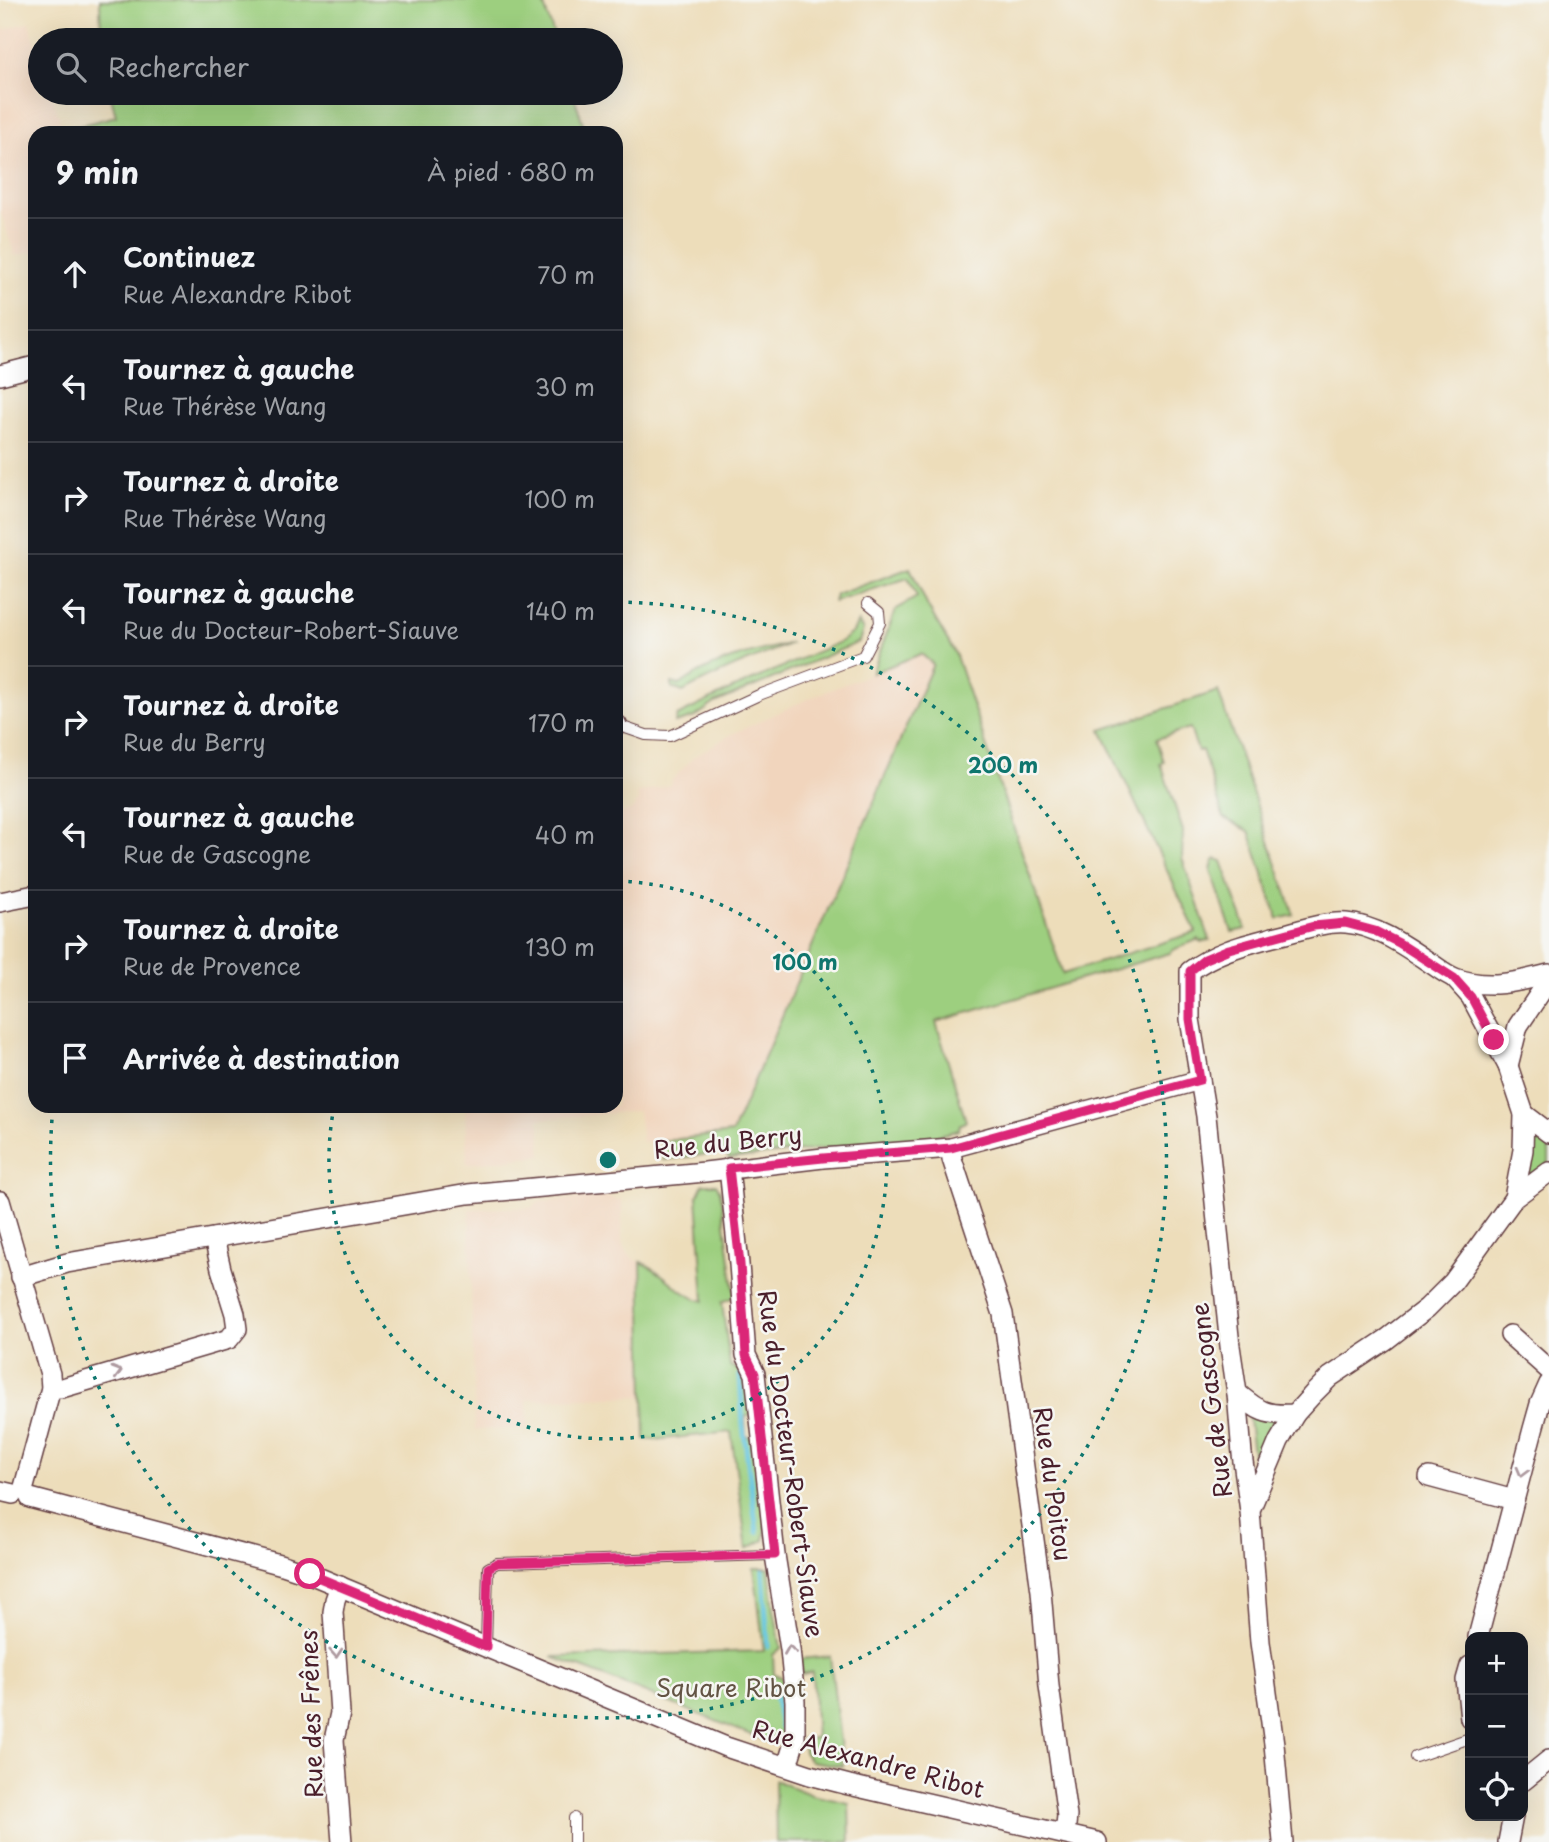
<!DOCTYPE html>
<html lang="fr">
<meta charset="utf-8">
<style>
:root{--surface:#171b24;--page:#20242c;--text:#f1f3f6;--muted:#9ea1a6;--line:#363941}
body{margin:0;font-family:"Playpen Sans",sans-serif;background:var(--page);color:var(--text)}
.controls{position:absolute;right:21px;bottom:21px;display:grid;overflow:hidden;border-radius:14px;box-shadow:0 7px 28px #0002}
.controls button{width:63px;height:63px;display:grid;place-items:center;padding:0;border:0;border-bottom:2px solid var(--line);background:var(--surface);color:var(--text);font:35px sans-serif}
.stop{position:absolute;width:21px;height:21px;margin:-16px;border:5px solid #db2777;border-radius:50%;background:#fff}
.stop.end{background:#db2777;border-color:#fff;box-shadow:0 2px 7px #0008}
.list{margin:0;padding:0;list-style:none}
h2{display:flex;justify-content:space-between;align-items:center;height:91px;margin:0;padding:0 28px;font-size:30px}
h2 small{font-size:23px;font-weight:400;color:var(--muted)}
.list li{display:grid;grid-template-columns:46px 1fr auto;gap:21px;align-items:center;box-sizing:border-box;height:112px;padding:0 28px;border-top:2px solid var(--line)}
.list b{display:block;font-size:26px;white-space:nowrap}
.list p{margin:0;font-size:23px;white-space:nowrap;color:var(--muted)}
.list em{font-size:23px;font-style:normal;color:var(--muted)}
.icon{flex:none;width:38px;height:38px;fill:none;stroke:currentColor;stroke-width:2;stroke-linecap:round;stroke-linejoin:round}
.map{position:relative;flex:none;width:1549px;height:1842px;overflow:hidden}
.search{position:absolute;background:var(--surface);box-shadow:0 7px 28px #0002;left:28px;top:28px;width:595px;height:77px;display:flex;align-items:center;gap:18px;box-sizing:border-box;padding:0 24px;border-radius:38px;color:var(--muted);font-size:26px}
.panel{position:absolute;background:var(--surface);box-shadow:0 7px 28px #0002;left:28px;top:126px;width:595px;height:987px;border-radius:21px}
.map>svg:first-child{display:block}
.built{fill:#f1d5bd}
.green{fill:#9dcf7f;stroke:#747755;stroke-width:2}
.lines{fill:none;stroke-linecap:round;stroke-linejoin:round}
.stream{stroke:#62c5e0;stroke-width:5}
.service-casing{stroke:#623c40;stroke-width:12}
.minor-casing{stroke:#623c40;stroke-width:22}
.service{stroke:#fff;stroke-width:10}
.minor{stroke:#fff;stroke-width:19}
.oneway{stroke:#ae9aa0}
.route{stroke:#db2777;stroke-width:9}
.ring{fill:none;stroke:#0f766e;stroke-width:3.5;stroke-dasharray:3.5 7}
.labels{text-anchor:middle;stroke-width:5;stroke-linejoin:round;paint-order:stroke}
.street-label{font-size:24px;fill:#4a1f2b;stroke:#f6f6f2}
.park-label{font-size:24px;fill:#635444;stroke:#f6f6f2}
.centre{fill:#0f766e;stroke:#f6f6f2;stroke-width:3.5}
.ring-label{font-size:21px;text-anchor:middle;font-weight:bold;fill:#0f766e;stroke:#f6f6f2;stroke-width:5;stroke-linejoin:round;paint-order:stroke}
</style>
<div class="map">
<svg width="1549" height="1842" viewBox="0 0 1549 1842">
<rect width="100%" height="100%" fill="#f6f6f2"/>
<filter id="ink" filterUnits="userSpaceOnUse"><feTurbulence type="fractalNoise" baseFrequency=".0143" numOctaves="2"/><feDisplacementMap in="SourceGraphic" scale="14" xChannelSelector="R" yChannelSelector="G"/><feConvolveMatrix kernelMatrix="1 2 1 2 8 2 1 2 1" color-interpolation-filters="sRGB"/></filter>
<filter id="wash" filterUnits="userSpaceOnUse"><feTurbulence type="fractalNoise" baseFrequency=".00686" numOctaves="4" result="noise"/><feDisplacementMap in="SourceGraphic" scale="28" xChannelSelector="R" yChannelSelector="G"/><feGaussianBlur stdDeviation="1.57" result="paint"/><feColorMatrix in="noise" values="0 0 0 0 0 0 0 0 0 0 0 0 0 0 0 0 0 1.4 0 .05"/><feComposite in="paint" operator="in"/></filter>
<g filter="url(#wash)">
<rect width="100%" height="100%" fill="#edddba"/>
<!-- built -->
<g class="built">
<path d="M29 22 40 58V93H51L64 133H35V251L15 256 0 210V31Z"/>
<path d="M921 654 933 664 732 1133 686 1139 642 1142 638 1111 539 1119 542 1155 467 1164 465 1106H616V813L627 812 634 808 638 800 637 793 670 785 672 780 695 756 730 735 812 697Z"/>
<path d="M607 1196 618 1201 622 1198V1240L625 1250 633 1259 641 1262 644 1396 527 1400 528 1428 475 1430 469 1209 532 1208 540 1202Z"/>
</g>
<!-- green -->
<g class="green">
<path d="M100 0H542L556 40H101Z"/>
<path d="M110 93H573L586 133H64L63 130 116 116Z"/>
<path d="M910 568 928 607 955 653 1063 974 1196 932 1101 730 1218 691 1294 915 1278 919 1249 831 1224 818 1202 750 1198 751 1190 728 1157 739 1164 762 1161 764 1183 831 1182 858 1210 940 1201 942 1199 939 1175 949 1170 953 936 1022 966 1121 962 1124H960L959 1130 932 1137 729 1159 725 1152 663 1160 662 1141 732 1133 933 664 921 654 872 673 896 609 917 597 908 578 834 602 836 595Z"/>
<path d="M858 622 863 630 859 642 715 703 695 717 675 723 677 716 732 689 840 642 853 632Z"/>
<path d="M791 643C755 659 717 672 683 692L672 688V683L680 685C712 660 753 653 791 643Z"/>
<path d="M1216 859 1222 861 1246 929 1232 932 1211 870 1213 862Z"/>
<path d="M1538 1136 1549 1142V1163L1532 1176 1527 1173 1533 1138Z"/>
<path d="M703 1184H716L720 1191 722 1201 735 1297 722 1302 730 1366 746 1372 751 1413 745 1418 746 1436 752 1437 761 1477 767 1524 764 1540 747 1549 731 1432 654 1440 645 1439 641 1262C664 1271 679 1296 704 1301L697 1197Z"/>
<path d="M1248 1413 1277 1420C1275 1437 1263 1453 1255 1468Z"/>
<path d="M754 1568H769L774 1609 781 1648 773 1655 774 1675 782 1677 789 1728 782 1740 775 1744C700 1716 627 1684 552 1657L764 1651Z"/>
<path d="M830 1656 843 1766 810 1761 804 1752 802 1739 816 1738 812 1672 802 1674 800 1659Z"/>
<path d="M775 1780 812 1795 849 1803 850 1842H776Z"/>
</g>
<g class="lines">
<!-- stream -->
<g class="stream">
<path d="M740 1375 743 1425 757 1532"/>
<path d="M763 1571 768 1647"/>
<path d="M774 1688 781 1727"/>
</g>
</g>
</g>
<g filter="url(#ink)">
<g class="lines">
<defs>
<g id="service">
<path d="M617 725 646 735 670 736 759 695 863 656 880 623 879 612 868 603"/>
<path d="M486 1647 488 1568 497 1563 775 1555"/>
<path d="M1415 1757 1470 1738"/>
<path d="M574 1818V1842"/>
</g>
<g id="minor">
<path d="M0 375 35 366"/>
<path d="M616 726 617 725"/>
<path d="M0 902 35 895"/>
<path d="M1454 978 1471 997 1508 1066 1524 1114 1523 1150 1514 1198"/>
<path d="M1508 1066 1518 1026 1549 980"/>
<path d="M1524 1114 1549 1133"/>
<path d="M951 1148 952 1159 1003 1314 1041 1591 1049 1686 1067 1816 1065 1834"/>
<path d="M729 1168 739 1264 746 1355 755 1374 775 1555 790 1649 795 1701V1740L787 1766"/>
<path d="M0 1201 50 1374 51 1388 24 1487"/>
<path d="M21 1277 67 1263 468 1194 705 1172 823 1158 951 1148 1200 1080"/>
<path d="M1510 1335 1549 1370"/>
<path d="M51 1388H62L229 1339 237 1329 235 1314 221 1269 214 1238"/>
<path d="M1237 1393C1259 1411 1265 1416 1295 1414"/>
<path d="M1429 1477 1514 1500"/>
<path d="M0 1491 13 1494"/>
<path d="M30 1498 283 1565 310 1574 726 1747 810 1775 849 1785 1097 1842"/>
<path d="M1250 1510 1279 1441 1295 1414 1313 1394 1330 1377 1387 1339 1427 1308 1453 1282 1514 1198 1549 1172"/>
<path d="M340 1586 335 1600 333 1612 340 1713 334 1740 342 1842"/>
<path d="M1478 1637 1533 1429 1540 1404 1549 1384"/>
<path d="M1470 1666 1466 1680 1470 1718"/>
<path d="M1523 1781 1549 1760"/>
<path d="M1283 1842 1274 1744 1260 1642 1250 1511 1242 1454 1237 1393 1230 1346 1206 1116 1190 1019V971C1215 952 1243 945 1273 937 1295 932 1324 921 1346 923 1378 926 1406 947 1432 964 1439 969 1447 975 1455 978 1487 990 1518 982 1549 974"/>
<path d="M1508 1842 1513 1816"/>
</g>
</defs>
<!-- service casing -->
<use href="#service" class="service-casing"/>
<!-- minor casing -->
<use href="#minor" class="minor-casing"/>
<!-- service -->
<use href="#service" class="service"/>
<!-- minor -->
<use href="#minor" class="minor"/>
</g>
<!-- one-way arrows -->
<defs><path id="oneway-chevron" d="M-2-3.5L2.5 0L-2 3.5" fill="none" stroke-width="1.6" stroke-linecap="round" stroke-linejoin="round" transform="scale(1.75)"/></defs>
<g class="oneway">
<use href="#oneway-chevron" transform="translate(117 1372) rotate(-16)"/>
<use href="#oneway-chevron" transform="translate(1522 1472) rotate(105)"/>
<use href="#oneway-chevron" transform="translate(790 1650) rotate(-98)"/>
<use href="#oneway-chevron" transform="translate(336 1653) rotate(86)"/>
</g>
</g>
<g class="lines" filter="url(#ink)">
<!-- route -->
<path class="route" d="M310 1574 486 1647 488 1568 497 1563 775 1555 755 1374 746 1355 740 1264 729 1168 823 1158 951 1148 1200 1080 1190 1019V971L1205 959 1229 949 1314 926 1345 923 1375 931 1399 943 1454 978 1471 997 1494 1040"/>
</g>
<!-- distance rings -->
<g class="ring">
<path d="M618 881A279 279 0 1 1 334 1107"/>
<path d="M618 602A558 558 0 1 1 53 1107"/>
</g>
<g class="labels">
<!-- street labels -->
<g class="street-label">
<text transform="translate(728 1143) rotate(-6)" y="8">Rue du Berry</text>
<text transform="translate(1212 1400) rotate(-97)" y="8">Rue de Gascogne</text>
<text transform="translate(790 1464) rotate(82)" y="8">Rue du Docteur-Robert-Siauve</text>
<text transform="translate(1052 1484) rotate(82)" y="8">Rue du Poitou</text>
<text transform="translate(312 1714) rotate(-92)" y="8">Rue des Frênes</text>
<text transform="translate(868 1760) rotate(15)" y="8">Rue Alexandre Ribot</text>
</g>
<!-- park labels -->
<g class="park-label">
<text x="731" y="1697">Square Ribot</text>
</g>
</g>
<circle cx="608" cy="1160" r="10" class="centre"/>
<g class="ring-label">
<text x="1003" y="773">200 m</text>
<text x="805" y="970">100 m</text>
</g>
</svg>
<div class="controls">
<button>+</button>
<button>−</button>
<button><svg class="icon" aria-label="locate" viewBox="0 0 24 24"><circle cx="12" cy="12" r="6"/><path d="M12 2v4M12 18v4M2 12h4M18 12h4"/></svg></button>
</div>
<div class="stop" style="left:310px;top:1574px"></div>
<div class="stop end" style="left:1494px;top:1040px"></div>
<div class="search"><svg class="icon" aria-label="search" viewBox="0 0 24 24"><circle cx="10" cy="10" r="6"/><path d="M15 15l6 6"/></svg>Rechercher</div>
<section class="panel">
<h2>9 min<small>À pied · 680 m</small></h2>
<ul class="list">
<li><svg class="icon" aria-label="ahead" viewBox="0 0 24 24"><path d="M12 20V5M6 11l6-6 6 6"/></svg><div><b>Continuez</b><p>Rue Alexandre Ribot</p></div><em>70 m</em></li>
<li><svg class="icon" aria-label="left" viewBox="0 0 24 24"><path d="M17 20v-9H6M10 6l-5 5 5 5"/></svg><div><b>Tournez à gauche</b><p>Rue Thérèse Wang</p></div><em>30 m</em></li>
<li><svg class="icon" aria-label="right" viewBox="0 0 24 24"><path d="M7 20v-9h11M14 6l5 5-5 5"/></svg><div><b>Tournez à droite</b><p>Rue Thérèse Wang</p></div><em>100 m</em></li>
<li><svg class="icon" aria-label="left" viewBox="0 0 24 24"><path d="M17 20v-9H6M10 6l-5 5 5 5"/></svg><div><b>Tournez à gauche</b><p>Rue du Docteur-Robert-Siauve</p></div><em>140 m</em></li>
<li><svg class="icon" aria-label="right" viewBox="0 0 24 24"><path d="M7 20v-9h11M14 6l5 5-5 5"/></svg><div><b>Tournez à droite</b><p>Rue du Berry</p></div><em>170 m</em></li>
<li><svg class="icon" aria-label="left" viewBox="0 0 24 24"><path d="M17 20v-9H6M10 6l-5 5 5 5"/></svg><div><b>Tournez à gauche</b><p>Rue de Gascogne</p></div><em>40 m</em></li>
<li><svg class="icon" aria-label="right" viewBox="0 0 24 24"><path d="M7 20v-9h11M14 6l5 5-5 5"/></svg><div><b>Tournez à droite</b><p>Rue de Provence</p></div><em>130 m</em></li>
<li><svg class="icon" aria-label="arrive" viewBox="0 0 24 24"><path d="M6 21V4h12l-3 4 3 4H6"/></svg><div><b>Arrivée à destination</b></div></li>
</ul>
</section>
</div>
